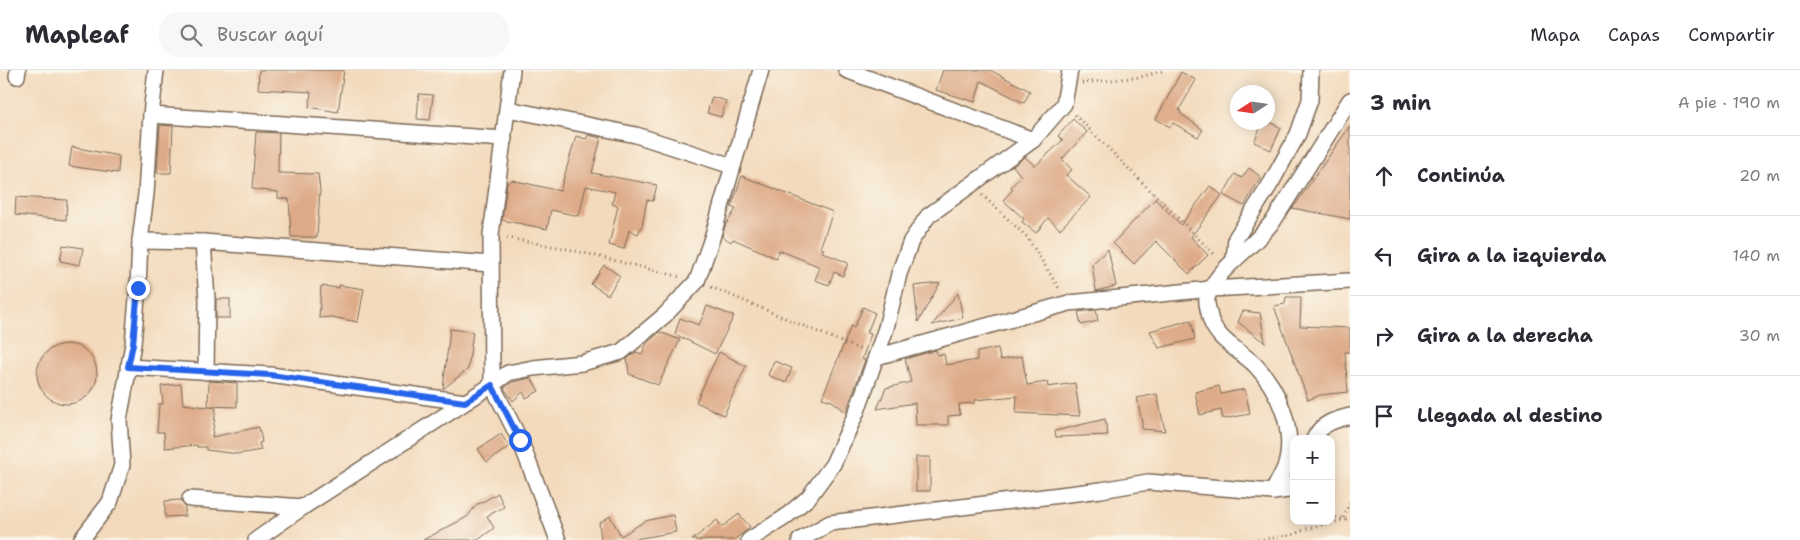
<!DOCTYPE html>
<html lang="es">
<meta charset="utf-8">
<style>
:root{--surface:#fff;--page:#f7f7f7;--text:#2b2b33;--muted:#7c7c81;--line:#e1e1e2}
body{margin:0;font-family:"Shantell Sans",sans-serif;background:var(--page);color:var(--text)}
.controls{position:absolute;right:15px;bottom:15px;display:grid;overflow:hidden;border-radius:10px;box-shadow:0 2px 12px #0003}
.controls button{width:45px;height:45px;display:grid;place-items:center;padding:0;border:0;border-bottom:1px solid var(--line);background:var(--surface);color:var(--text);font:25px sans-serif}
.compass{position:absolute;left:1230px;top:15px;width:45px;height:45px;border-radius:50%;background:var(--surface);box-shadow:0 2px 12px #0003;rotate:258deg}
.stop{position:absolute;width:15px;height:15px;margin:-11px;border:4px solid #2563eb;border-radius:50%;background:#fff}
.stop.end{background:#2563eb;border-color:#fff;box-shadow:0 1px 5px #0008}
.list{margin:0;padding:0;list-style:none}
h2{display:flex;justify-content:space-between;align-items:center;height:65px;margin:0;padding:0 20px;font-size:21px}
h2 small{font-size:16px;font-weight:400;color:var(--muted)}
.list li{display:grid;grid-template-columns:32px 1fr auto;gap:15px;align-items:center;box-sizing:border-box;height:80px;padding:0 20px;border-top:1px solid var(--line)}
.list b{display:block;font-size:19px;white-space:nowrap}
.list em{font-size:16px;font-style:normal;color:var(--muted)}
.icon{flex:none;width:28px;height:28px;fill:none;stroke:currentColor;stroke-width:2;stroke-linecap:round;stroke-linejoin:round}
.map{position:relative;flex:none;width:1350px;height:470px;overflow:hidden}
header{display:flex;align-items:center;gap:30px;box-sizing:border-box;height:70px;padding:0 25px;background:var(--surface);border-bottom:1px solid var(--line)}
header strong{font-size:24px}
nav{display:flex;gap:28px;margin-inline-start:auto;font-size:18px}
.search{width:350px;height:45px;background:var(--page);display:flex;align-items:center;gap:12px;box-sizing:border-box;padding:0 18px;border-radius:20px;color:var(--muted);font-size:19px}
main{display:flex}
aside{flex:1;background:var(--surface)}
.map>svg:first-child{display:block}
.building{fill:#deab88}
.lines{fill:none;stroke-linecap:round;stroke-linejoin:round}
.street-casing{stroke:#7b6855;stroke-width:18}
.path{stroke:#7b6855;stroke-width:3;stroke-dasharray:1 4;stroke-linecap:butt}
.street{stroke:#fff;stroke-width:15}
.route{stroke:#2563eb;stroke-width:6}
</style>
<header>
<strong>Mapleaf</strong>
<div class="search"><svg class="icon" aria-label="search" viewBox="0 0 24 24"><circle cx="10" cy="10" r="6"/><path d="M15 15l6 6"/></svg>Buscar aquí</div>
<nav><a>Mapa</a><a>Capas</a><a>Compartir</a></nav>
</header>
<main>
<div class="map">
<svg width="1350" height="470" viewBox="0 0 1350 470">
<rect width="100%" height="100%" fill="#fbf7ec"/>
<filter id="ink" filterUnits="userSpaceOnUse"><feTurbulence type="fractalNoise" baseFrequency=".02" numOctaves="2"/><feDisplacementMap in="SourceGraphic" scale="10" xChannelSelector="R" yChannelSelector="G"/><feConvolveMatrix kernelMatrix="1 2 1 2 8 2 1 2 1" color-interpolation-filters="sRGB"/></filter>
<filter id="wash" filterUnits="userSpaceOnUse"><feTurbulence type="fractalNoise" baseFrequency=".0096" numOctaves="4" result="noise"/><feDisplacementMap in="SourceGraphic" scale="20" xChannelSelector="R" yChannelSelector="G"/><feGaussianBlur stdDeviation="1.12" result="paint"/><feColorMatrix in="noise" values="0 0 0 0 0 0 0 0 0 0 0 0 0 0 0 0 0 1.4 0 .05"/><feComposite in="paint" operator="in"/></filter>
<g filter="url(#wash)">
<rect width="100%" height="100%" fill="#f3dabc"/>
<g id="blocks">
<!-- building -->
<g class="building">
<path d="M259 0H344L338 42 309 37 311 22 258 19Z"/>
<path d="M943 0H990L1030 21 1024 33 981 11 975 32 936 20Z"/>
<path d="M1181 2 1196 10 1179 40 1181 41 1180 43 1203 60 1198 67 1173 53 1170 57 1156 49Z"/>
<path d="M419 24 433 25 430 50 417 49Z"/>
<path d="M712 27 726 31 721 47 707 43Z"/>
<path d="M1073 49 1087 62 1062 89 1072 100 1066 105 1091 127 1060 159 1048 148 1036 163 1022 152 1024 149 1003 130 1013 119 1011 117 1021 106 1013 96 1025 87 1035 96 1063 70 1058 66Z"/>
<path d="M1263 52H1270L1281 58 1271 80 1254 72Z"/>
<path d="M160 55 173 56 171 103H157Z"/>
<path d="M1350 56V149L1292 138 1295 135Z"/>
<path d="M256 62 279 63 278 103 318 104 320 120 317 167H291L289 129 278 128V122L252 119Z"/>
<path d="M588 65 601 68 592 103 657 115 653 131 647 130 642 156 638 164 629 160 624 179 609 175 618 136 612 134 615 122 586 116 579 146 551 140 547 159 502 150 507 113 512 110 560 121 576 66 586 69Z"/>
<path d="M72 77 119 86 118 103 69 96Z"/>
<path d="M1249 98 1261 107 1244 136 1223 125 1235 104 1242 108Z"/>
<path d="M742 106 833 142 820 178 824 179 822 182 848 193 843 206 834 202 829 215 815 210 820 197 779 180 776 188 733 169 731 172 722 166 726 154 736 139 731 137Z"/>
<path d="M1210 116 1222 125 1191 167 1208 185 1189 204 1156 171 1134 194 1113 173 1155 129 1181 155Z"/>
<path d="M16 127 67 130 66 150 15 145Z"/>
<path d="M63 175 83 178 80 195 60 191Z"/>
<path d="M1108 179 1116 216 1096 221 1092 194Z"/>
<path d="M604 195 620 206 608 225 591 214Z"/>
<path d="M940 213 918 252 914 216Z"/>
<path d="M339 215 364 219 358 252 331 247 319 248 321 216 339 218Z"/>
<path d="M958 223 963 248 932 255Z"/>
<path d="M1286 227H1301L1300 256 1350 258V282H1345L1348 322 1320 325 1308 330 1274 236 1285 234Z"/>
<rect x="216" y="229" width="14" height="19"/>
<path d="M707 236 734 246 715 284 675 264 680 248 699 255Z"/>
<path d="M863 237 875 243 867 263 871 264 862 289 865 290 846 342 832 331 822 328 851 256 854 258Z"/>
<path d="M1096 240 1098 251 1081 255 1078 242Z"/>
<path d="M1243 241 1260 243 1265 273 1238 252Z"/>
<path d="M1191 250 1195 269 1159 278 1150 261Z"/>
<path d="M450 259 473 262 468 299 443 319Z"/>
<path d="M660 262 680 270 658 315 629 304 627 289 636 282 642 284 647 273Z"/>
<circle cx="67" cy="304" r="30"/>
<path d="M998 278 1000 290 1022 286 1027 315 1047 312 1048 317 1075 313 1080 346 1016 343 1017 326 975 330V333L959 334 960 345 948 346V355H916L915 333 877 339 886 318 911 312 905 289 936 280 937 285 944 284 946 295 977 290V282Z"/>
<path d="M719 282 746 296 724 345 696 332Z"/>
<path d="M774 291 792 298 786 313 768 305Z"/>
<path d="M531 308 539 321 526 328 523 322 513 331 504 318 513 312Z"/>
<path d="M209 311 237 313V337L208 336Z"/>
<path d="M181 314 183 334 216 338 212 367 259 357 262 372 259 373 261 380 238 384 206 380V377H197V375L165 378 164 362H157L159 334H163L161 316Z"/>
<path d="M1219 316 1221 324 1245 319 1250 344 1223 349 1221 340 1200 345 1195 322Z"/>
<path d="M1157 324 1165 361 1142 359V353L1137 328Z"/>
<path d="M1105 349 1108 365 1056 367 1055 361Z"/>
<path d="M501 364 509 377 487 392 478 379Z"/>
<rect x="916" y="387" width="14" height="34"/>
<path d="M498 423 504 437 487 446 494 458 478 470H423L467 447 478 433 479 434Z"/>
<path d="M181 430 185 437V446L165 447V431Z"/>
<path d="M739 444 750 457 734 470H692L717 450 722 457Z"/>
<path d="M673 445 676 462 629 470H601L599 453 610 446 621 466 645 451Z"/>
</g>
</g>
</g>
<g filter="url(#ink)">
<use href="#blocks" fill-opacity="0" stroke="#7b6855" stroke-width="1"/>
<g class="lines">
<defs>
<g id="street">
<path d="M512 0 491 165 492 315 520 370 558 470"/>
<path d="M846 0 1033 70"/>
<path d="M17 6 18 0"/>
<path d="M508 39 636 65 732 96"/>
<path d="M151 45 504 69"/>
<path d="M140 171 203 172 491 194"/>
<path d="M203 172 207 230 206 302"/>
<path d="M1234 190 1236 168 1271 113 1298 64 1310 30 1311 0"/>
<path d="M876 287 1069 233 1211 219 1350 211"/>
<path d="M128 297 270 305 465 332"/>
<path d="M1314 369C1321 353 1335 350 1350 346"/>
<path d="M1273 422 1288 420 1294 413"/>
<path d="M190 429 303 437"/>
<path d="M81 470 110 432 122 395 119 350 133 274 138 217 140 171 146 124 151 45 156 0"/>
<path d="M256 470 303 437 492 315 508 303 533 298 582 293 621 282 665 245 697 211 712 168 761 0"/>
<path d="M749 470 784 448 808 428 833 394 857 341 876 287 886 258 899 204 911 171 928 146 1033 70 1064 34 1070 0"/>
<path d="M800 470 830 453 1101 420 1148 412 1273 422C1277 412 1285 401 1287 391 1294 358 1279 320 1256 296 1239 279 1213 269 1209 243 1208 238 1206 233 1207 228 1215 202 1241 186 1259 167 1264 162 1269 156 1274 150L1350 30"/>
</g>
</defs>
<!-- street casing -->
<use href="#street" class="street-casing"/>
<!-- path -->
<g class="path">
<path d="M1082 13 1141 7 1165 0"/>
<path d="M1075 45 1216 186"/>
<path d="M982 125 1027 167 1060 220"/>
<path d="M507 168 568 179 681 207"/>
<path d="M711 217 861 280"/>
<path d="M1331 446 1350 451"/>
<path d="M1258 470 1292 465 1306 459 1343 450 1350 431"/>
</g>
<!-- street -->
<use href="#street" class="street"/>
</g>
</g>
<g class="lines" filter="url(#ink)">
<!-- route -->
<path class="route" d="M138 218 133 274 128 297 270 305 465 332 492 315 520 370"/>
</g>
</svg>
<div class="controls">
<button>+</button>
<button>−</button>
</div>
<svg class="compass" viewBox="-18 -18 36 36"><path d="M0-13l5 13h-10z" fill="#e53935"/><path d="M0 13l5-13h-10z" fill="#7c7c81"/></svg>
<div class="stop" style="left:520px;top:370px"></div>
<div class="stop end" style="left:138px;top:218px"></div>
</div>
<aside>
<h2>3 min<small>A pie · 190 m</small></h2>
<ul class="list">
<li><svg class="icon" aria-label="ahead" viewBox="0 0 24 24"><path d="M12 20V5M6 11l6-6 6 6"/></svg><div><b>Continúa</b></div><em>20 m</em></li>
<li><svg class="icon" aria-label="left" viewBox="0 0 24 24"><path d="M17 20v-9H6M10 6l-5 5 5 5"/></svg><div><b>Gira a la izquierda</b></div><em>140 m</em></li>
<li><svg class="icon" aria-label="right" viewBox="0 0 24 24"><path d="M7 20v-9h11M14 6l5 5-5 5"/></svg><div><b>Gira a la derecha</b></div><em>30 m</em></li>
<li><svg class="icon" aria-label="arrive" viewBox="0 0 24 24"><path d="M6 21V4h12l-3 4 3 4H6"/></svg><div><b>Llegada al destino</b></div></li>
</ul>
</aside>
</main>
